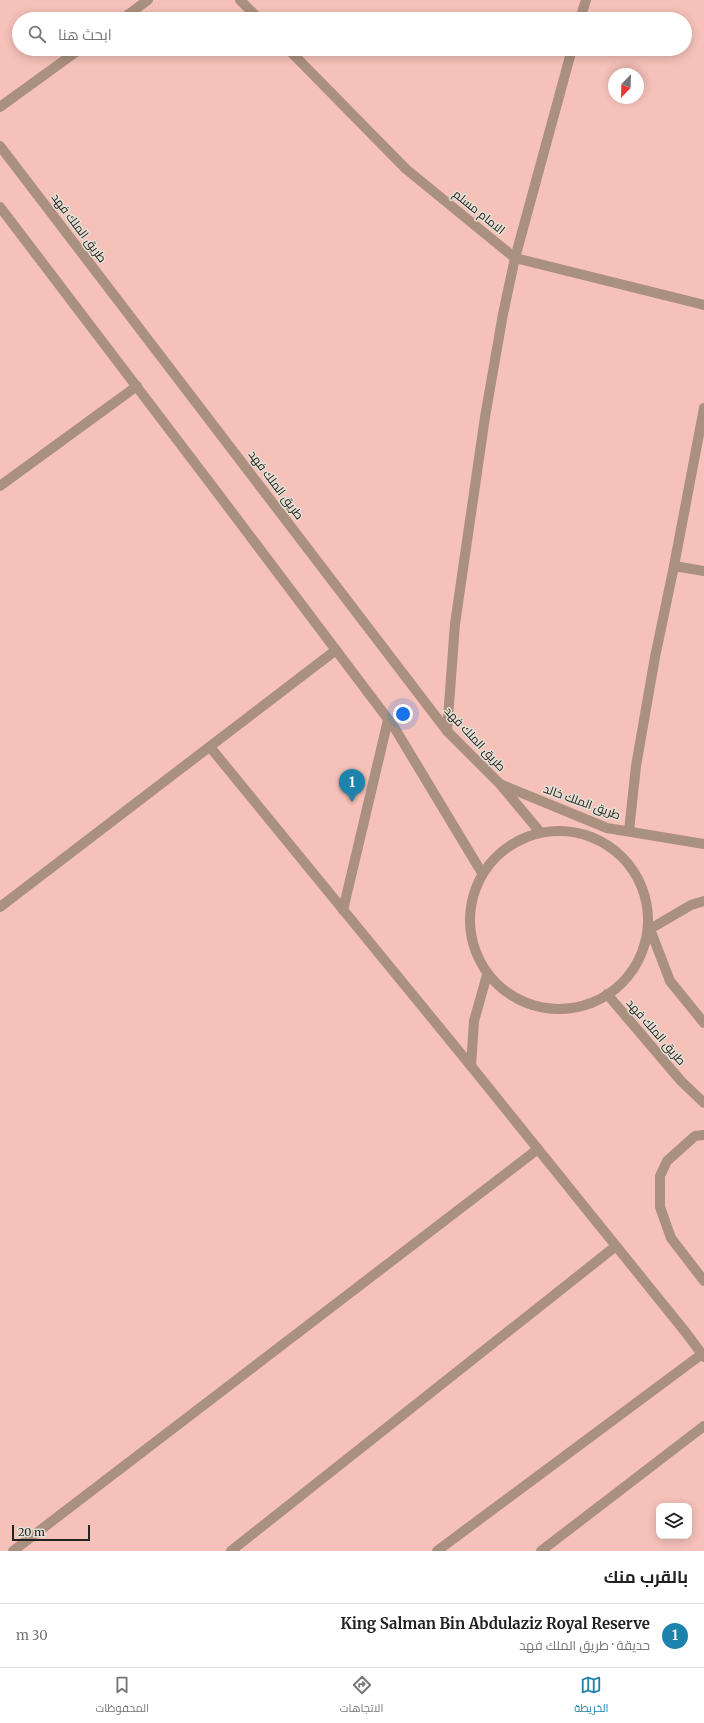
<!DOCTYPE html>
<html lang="ar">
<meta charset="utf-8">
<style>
:root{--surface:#fff;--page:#f6f6f6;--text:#202124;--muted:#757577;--line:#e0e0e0;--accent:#1d82ac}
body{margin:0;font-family:Merriweather,Cairo,serif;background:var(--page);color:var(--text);direction:rtl}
.controls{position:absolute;right:12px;bottom:12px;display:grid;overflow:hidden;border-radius:8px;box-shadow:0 2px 10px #0003}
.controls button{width:36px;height:36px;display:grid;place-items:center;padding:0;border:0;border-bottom:1px solid var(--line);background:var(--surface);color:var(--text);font:20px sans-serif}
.compass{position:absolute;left:608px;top:68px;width:36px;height:36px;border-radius:50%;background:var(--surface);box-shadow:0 2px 10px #0003;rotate:203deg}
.scale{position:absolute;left:12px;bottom:10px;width:78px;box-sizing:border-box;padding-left:4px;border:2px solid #24221e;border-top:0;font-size:11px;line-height:14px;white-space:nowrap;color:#24221e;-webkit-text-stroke:3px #e5e0d5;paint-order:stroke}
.you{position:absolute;left:403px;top:714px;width:14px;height:14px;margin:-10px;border:3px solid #fff;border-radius:50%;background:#1a73e8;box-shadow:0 0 0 6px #1a73e833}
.badge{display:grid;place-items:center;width:26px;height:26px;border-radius:50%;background:var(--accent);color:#fff;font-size:13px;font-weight:700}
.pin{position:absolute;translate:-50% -33px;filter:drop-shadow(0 1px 2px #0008)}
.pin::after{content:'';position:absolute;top:21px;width:14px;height:12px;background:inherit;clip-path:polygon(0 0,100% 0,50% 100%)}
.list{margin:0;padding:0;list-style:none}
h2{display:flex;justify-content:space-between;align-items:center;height:52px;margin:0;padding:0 16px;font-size:17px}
h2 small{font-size:13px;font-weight:400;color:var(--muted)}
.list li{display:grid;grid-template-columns:26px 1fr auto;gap:12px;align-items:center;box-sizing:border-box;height:64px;padding:0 16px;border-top:1px solid var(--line)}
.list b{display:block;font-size:15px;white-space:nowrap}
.list p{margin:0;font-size:13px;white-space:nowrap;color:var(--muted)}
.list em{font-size:13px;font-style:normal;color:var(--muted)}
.icon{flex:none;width:22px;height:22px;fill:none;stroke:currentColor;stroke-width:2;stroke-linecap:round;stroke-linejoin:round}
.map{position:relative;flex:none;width:704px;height:1551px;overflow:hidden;direction:ltr}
.search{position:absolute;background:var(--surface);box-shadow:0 2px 10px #0003;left:12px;right:12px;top:12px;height:44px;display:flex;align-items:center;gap:10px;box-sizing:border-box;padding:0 14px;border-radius:22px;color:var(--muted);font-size:15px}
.sheet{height:116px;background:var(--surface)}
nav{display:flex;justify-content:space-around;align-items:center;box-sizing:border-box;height:56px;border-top:1px solid var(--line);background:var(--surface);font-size:11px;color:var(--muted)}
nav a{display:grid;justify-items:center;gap:2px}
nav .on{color:var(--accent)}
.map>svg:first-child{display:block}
.green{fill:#f5c1b9;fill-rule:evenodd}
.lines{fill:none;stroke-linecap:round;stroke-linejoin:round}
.minor{stroke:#aa907e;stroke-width:10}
.labels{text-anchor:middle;stroke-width:3;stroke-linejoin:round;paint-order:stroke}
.street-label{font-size:12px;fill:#24221e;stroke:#e5e0d5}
</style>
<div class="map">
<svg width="704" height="1551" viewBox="0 0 704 1551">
<rect width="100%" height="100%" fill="#e5e0d5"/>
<!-- green -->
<path class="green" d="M0 0H704V1551H0ZM19 19H685V49H19ZM614 74H638V98H614ZM659 1506H689V1536H659Z"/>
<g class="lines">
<!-- minor -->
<g class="minor">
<path d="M240 0 259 19"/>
<path d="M122 19 148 0"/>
<path d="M580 19 586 0"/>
<path d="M288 49 406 169 515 258 704 305"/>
<path d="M0 107 80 49"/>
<path d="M0 146 447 731 500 784 540 832"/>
<path d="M0 207 213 487 394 727 482 873"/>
<path d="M0 486 137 386"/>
<path d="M674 566 704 571"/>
<path d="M447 731 455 624 485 417 503 314 515 258 572 49"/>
<path d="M210 747 471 1066"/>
<path d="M502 785 607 828 704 844"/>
<circle cx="559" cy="920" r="89"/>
<path d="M629 831 636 766 655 657 674 566 704 408"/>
<path d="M704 901 691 905 650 929 670 981 704 1023"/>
<path d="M0 907 336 650"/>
<path d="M343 910 388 720"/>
<path d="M487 975 474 1021 471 1066 687 1334 704 1357"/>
<path d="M607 994 681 1081 704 1103"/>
<path d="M704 1135 695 1136 667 1161 660 1176V1207L671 1238 704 1281"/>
<path d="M13 1551 538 1149"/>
<path d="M231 1551 616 1246"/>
<path d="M437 1551 702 1354"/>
<path d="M541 1551 704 1426"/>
</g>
</g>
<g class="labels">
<!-- street labels -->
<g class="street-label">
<text transform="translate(479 212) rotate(39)" y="4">الامام مسلم</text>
<text transform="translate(79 228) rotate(53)" y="4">طريق الملك فهد</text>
<text transform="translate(276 485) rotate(53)" y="4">طريق الملك فهد</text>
<text transform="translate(475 739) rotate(47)" y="4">طريق الملك فهد</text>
<text transform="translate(582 802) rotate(20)" y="4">طريق الملك خالد</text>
<text transform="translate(656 1032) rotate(49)" y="4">طريق الملك فهد</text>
</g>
</g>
</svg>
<div class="controls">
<button><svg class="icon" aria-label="layers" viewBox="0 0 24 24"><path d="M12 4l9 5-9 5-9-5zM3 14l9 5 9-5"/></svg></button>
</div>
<svg class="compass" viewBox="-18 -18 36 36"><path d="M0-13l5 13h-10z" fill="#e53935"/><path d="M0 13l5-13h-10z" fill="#757577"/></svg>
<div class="scale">20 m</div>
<div class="you"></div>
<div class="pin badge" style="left:352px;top:802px">1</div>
<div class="search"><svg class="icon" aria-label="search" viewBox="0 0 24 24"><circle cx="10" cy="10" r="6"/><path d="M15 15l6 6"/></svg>ابحث هنا</div>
</div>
<section class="sheet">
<h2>بالقرب منك<small></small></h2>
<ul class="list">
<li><span class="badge">1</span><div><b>King Salman Bin Abdulaziz Royal Reserve</b><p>حديقة · طريق الملك فهد</p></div><em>30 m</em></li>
</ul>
</section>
<nav>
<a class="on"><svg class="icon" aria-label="map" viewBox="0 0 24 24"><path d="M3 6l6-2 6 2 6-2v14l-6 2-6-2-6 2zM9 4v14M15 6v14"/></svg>الخريطة</a>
<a><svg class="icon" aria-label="directions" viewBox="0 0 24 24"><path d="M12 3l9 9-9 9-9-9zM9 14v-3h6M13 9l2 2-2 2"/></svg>الاتجاهات</a>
<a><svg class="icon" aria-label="saved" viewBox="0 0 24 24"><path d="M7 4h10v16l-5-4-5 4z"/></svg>المحفوظات</a>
</nav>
